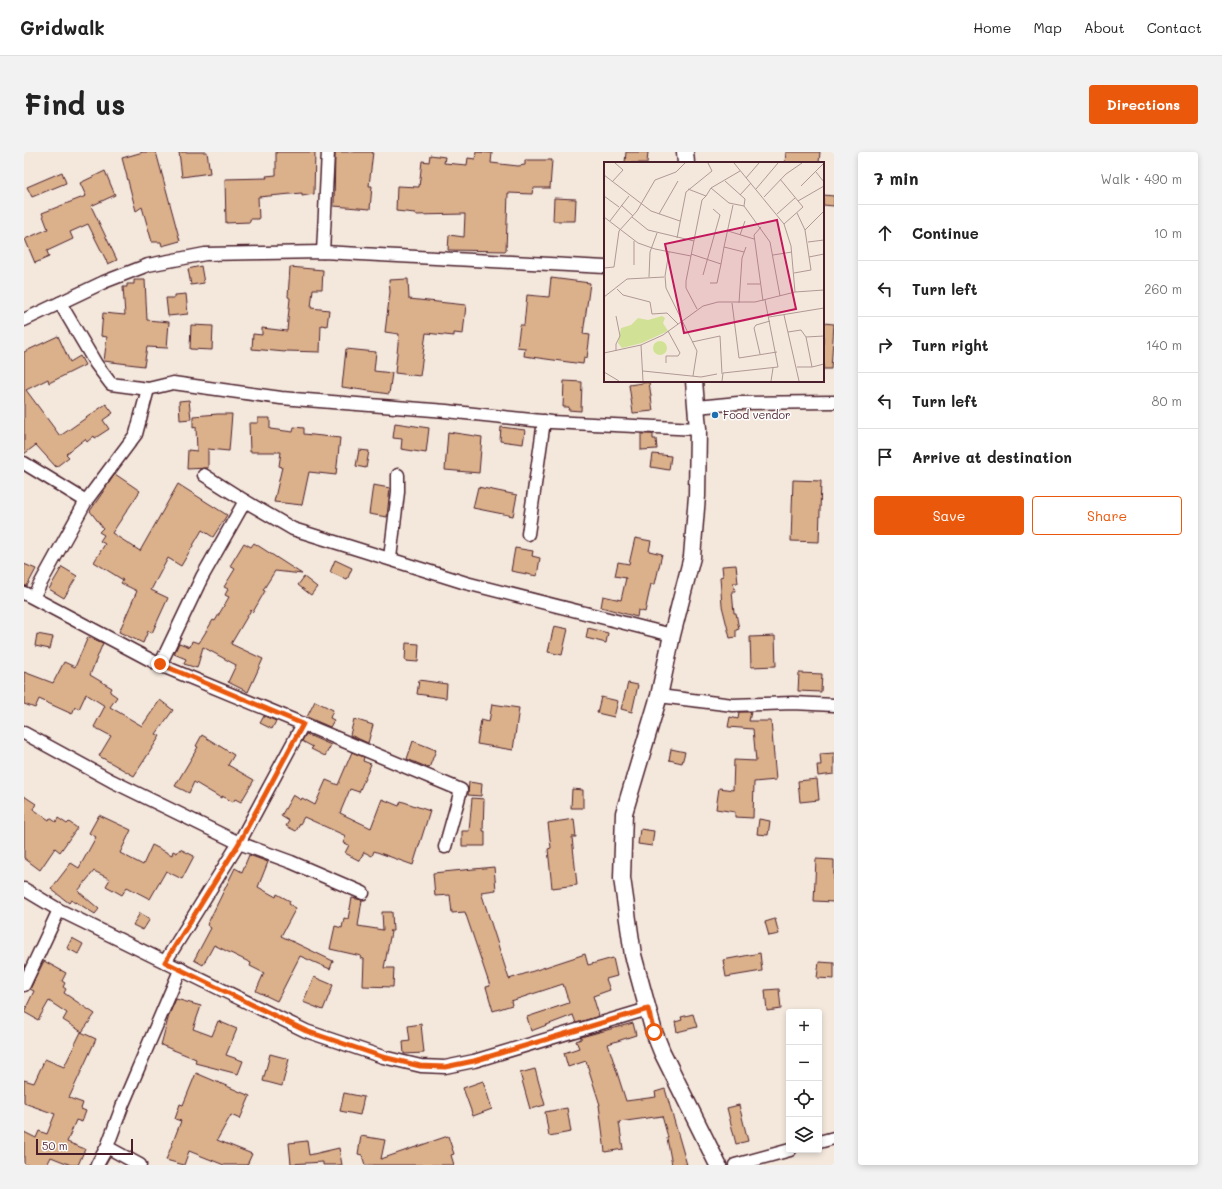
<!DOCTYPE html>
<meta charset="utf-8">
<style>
:root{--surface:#fff;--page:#f2f2f2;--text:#222;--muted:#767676;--line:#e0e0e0;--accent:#ea580c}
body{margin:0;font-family:Mali,sans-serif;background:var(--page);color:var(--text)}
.controls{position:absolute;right:12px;bottom:12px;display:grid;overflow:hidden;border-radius:4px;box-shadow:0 2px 6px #0003}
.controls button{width:36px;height:36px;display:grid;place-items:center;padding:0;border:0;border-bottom:1px solid var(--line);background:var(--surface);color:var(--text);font:20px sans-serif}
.scale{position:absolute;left:12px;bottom:10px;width:97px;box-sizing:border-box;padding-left:4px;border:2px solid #4a1f2b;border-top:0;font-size:11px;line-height:14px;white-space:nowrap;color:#4a1f2b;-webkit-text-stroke:3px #fff;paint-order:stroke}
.stop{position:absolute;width:12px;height:12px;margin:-9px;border:3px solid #ea580c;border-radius:50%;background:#fff}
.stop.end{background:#ea580c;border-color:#fff;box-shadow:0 1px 4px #0008}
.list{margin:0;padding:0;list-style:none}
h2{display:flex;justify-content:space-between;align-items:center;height:52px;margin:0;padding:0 16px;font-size:17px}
h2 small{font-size:13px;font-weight:400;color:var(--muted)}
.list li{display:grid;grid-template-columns:26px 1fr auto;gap:12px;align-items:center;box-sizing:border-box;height:56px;padding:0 16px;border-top:1px solid var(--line)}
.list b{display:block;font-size:15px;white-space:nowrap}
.list em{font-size:13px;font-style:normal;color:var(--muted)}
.actions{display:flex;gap:8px;padding:12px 16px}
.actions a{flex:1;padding:9px 0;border:1px solid var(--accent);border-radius:4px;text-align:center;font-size:14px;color:var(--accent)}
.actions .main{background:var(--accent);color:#fff}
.icon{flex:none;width:22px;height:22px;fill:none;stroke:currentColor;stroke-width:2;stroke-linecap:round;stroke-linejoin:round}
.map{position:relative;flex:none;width:810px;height:1013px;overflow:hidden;border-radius:4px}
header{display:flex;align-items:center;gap:24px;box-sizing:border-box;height:56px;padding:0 20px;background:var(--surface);border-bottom:1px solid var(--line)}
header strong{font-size:19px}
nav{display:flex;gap:22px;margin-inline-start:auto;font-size:14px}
.intro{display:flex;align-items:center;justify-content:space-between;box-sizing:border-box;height:96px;padding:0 24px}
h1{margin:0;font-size:28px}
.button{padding:10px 18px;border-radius:4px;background:var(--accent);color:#fff;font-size:14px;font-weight:700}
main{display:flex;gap:24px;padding:0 24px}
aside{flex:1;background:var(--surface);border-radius:4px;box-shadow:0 2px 6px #0003}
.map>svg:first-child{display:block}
.building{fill:#dbb18c;stroke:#4a1f2b}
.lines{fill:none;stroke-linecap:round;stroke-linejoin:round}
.minor-casing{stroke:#4a1f2b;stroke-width:15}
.major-casing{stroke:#4a1f2b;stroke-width:19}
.minor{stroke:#fff;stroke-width:12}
.major{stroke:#fff;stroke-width:16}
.route{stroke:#ea580c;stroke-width:5}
.poi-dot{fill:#1f6fb2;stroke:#fff;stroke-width:1.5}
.labels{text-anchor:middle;stroke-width:3;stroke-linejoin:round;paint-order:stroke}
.poi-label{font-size:11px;fill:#4a1f2b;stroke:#fff;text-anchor:start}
.inset-road{fill:none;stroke:#b09895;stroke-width:1}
.view{fill:#c2185b;fill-opacity:0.15;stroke:#c2185b;stroke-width:2}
.inset-edge{fill:none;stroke:#4a1f2b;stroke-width:2}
</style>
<header>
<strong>Gridwalk</strong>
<nav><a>Home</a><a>Map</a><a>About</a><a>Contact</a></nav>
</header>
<div class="intro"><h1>Find us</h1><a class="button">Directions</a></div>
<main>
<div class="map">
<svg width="810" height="1013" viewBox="0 0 810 1013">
<rect width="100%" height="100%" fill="#f4e8dc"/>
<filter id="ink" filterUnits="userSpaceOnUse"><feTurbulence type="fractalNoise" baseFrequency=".025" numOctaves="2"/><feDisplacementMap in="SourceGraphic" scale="8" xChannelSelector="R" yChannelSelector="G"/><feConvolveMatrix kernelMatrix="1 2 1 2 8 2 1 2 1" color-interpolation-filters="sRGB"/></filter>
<g filter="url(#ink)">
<!-- building -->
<g class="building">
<path d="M119 0H132L156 89 138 94 137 90H128L118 55 112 59 98 6Z"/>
<path d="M155 0H183L186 21 158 25Z"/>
<path d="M252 0H291L290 42 278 44V41L234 45 235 67H226V70L202 71 201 27 243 26 242 24 252 23Z"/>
<path d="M311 0H349L345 34H348L346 57 310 54Z"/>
<path d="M452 0 468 1 467 11 494 14 501 13V8H528L526 36H509L508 42 484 41 482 99 424 98 425 83 440 85 441 62 391 63V61L372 59 373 34 395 35 398 9 405 10 406 3 421 5 420 11 443 13 444 6 451 7Z"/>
<path d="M602 0H624L623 11H601Z"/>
<path d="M762 0H796L795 11H761Z"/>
<path d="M81 19 91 43 67 54 93 108 84 112 64 72 46 80 49 87 23 99 25 105 11 111 1 87 24 77 18 61 62 44 56 31Z"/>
<path d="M38 20 42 31 8 45 3 35Z"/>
<path d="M799 43 810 44V54L799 53Z"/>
<path d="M530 46 552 47 551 69H529Z"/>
<path d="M177 114 180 131 167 133 164 117Z"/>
<path d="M266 115 299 118 298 137H289L287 156 305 158 303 174 297 173 296 200 262 199 261 200 228 197 229 182 238 183V176L263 179 266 146 264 145Z"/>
<path d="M527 126 566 131 559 182 566 183 563 206 560 205 559 212 500 204 501 196 493 195 496 173H500L503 143 525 145Z"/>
<path d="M384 127 385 147 442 153 439 182 430 181V184L402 181 396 224 371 221 375 182 361 180 366 140 365 128Z"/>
<path d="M110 128H121L123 168 145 170 143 196 123 195 120 214 80 209 83 185 77 184 79 161 101 163 99 135H103V132H110Z"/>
<path d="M162 142 164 162 144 164 142 146H151V143Z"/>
<path d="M799 171 810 172 807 217H799Z"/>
<path d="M167 173 189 174 188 198 166 197Z"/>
<path d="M34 184 46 210 56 204 61 213 25 231 24 227 2 238 36 284 82 252 89 261 79 268 85 277 71 286 70 284 63 290 61 287 42 302 45 305 32 315 12 293 0 302V200Z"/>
<path d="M322 197 352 200 350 219 368 221 365 242 318 235Z"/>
<path d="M540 229 558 230 557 259 544 258 545 255H539Z"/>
<path d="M625 230 629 259 609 261 605 233Z"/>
<path d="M165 248 167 267 156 268 155 249Z"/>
<path d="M194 262H208L205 299 184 297V316L163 317 164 298 173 299 172 275 169 276V264Z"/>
<path d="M234 266H246V277L269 280 270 275 280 276V282L316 286 312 323 285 320 278 353 250 350 258 315 255 314 257 300H226L225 271H234Z"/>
<path d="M371 271 405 276 402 301 377 297 378 287 369 286Z"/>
<path d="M477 275 501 278 499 292 476 289Z"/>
<path d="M424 280 458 285 455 321 421 318Z"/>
<path d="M617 282H629V287H632L633 297 617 298Z"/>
<path d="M335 298 345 299 342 316 332 314Z"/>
<path d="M629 302 647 304 645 318 627 315Z"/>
<path d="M91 322 116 339 88 381 116 399 154 332 203 363 189 385 178 378 157 414 144 406 127 438 144 446 128 481 124 479 119 491 95 480 113 439 97 431 99 428 70 410 81 392 76 389 80 383 75 380 79 376 66 359Z"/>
<path d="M769 328 797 329 795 390 767 389Z"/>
<path d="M349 333 366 336 363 365 345 362Z"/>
<path d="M454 335 493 343 489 364 449 356Z"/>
<path d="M611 386 627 389 625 399 638 402 631 432H627L621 460 614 458 613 465 577 455 579 444 597 448 602 426 591 424 594 410 605 412Z"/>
<path d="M220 391 227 395 230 391 278 422 251 419 239 438 241 439 229 460 227 458 207 492 239 507 224 540 204 530 212 513 179 495 173 516 160 512 162 507 150 502 155 491 166 495 168 489 175 491 189 468 191 469 205 445 201 443 204 437 200 435 211 417 206 414Z"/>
<path d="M491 396 509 399 508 404 516 406 513 424 487 419Z"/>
<path d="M311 408 328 416 323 428 306 420Z"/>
<path d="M0 412 12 417 3 434H0Z"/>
<path d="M712 413 714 431H709L711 439H708L710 461H712L715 477 712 478V485L706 486 698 454 696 425 699 424 698 414Z"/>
<path d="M38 415 53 424 40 446 25 437Z"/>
<path d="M280 425 293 435 287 443 274 433Z"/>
<path d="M530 474 544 477 538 503 524 500Z"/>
<path d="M564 476 584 481 582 491 562 486Z"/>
<path d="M13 482 29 485 26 497 11 494Z"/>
<path d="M751 484 752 514 727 515 726 485Z"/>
<path d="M64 485 79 491 66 523 88 536 86 540 93 545 86 555 118 574 136 548 149 558 132 582 136 584 110 624 75 604 87 584 70 575 81 554 62 542 55 557 51 555 48 562 15 547 11 556 0 552V520L29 531 40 510 51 515Z"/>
<path d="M382 491 395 492 394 510 381 509Z"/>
<path d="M775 521 798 522 797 540 774 539Z"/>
<path d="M395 528 423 532 422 546 393 542Z"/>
<path d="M604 531 614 533 608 560 597 557Z"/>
<path d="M577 545 594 549 590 565 573 561Z"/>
<path d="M291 549 309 558 306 566 310 568 306 575 283 565Z"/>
<path d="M468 552 495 556 489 598 453 592 457 568 465 570Z"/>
<path d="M715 560H727L725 569H747L752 628 730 630 729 666 711 665V660L692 657 695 636 709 638 710 608 732 609 729 577 704 575 706 565 714 567Z"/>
<path d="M240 564 252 569 248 577 236 571Z"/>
<path d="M330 567 349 573 344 591 326 583Z"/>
<path d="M282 582 307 593 301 604 287 597 289 595 278 589Z"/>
<path d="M178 583 210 603 204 613 230 628 217 650 211 647 209 650 198 644 197 646 170 630 165 641 151 634 174 595 172 594Z"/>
<path d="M389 589 412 598 405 616 383 607Z"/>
<path d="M647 597 661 600 658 611 645 608Z"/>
<path d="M328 600 340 605 339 609 347 612 335 640 326 637 316 661 347 676 358 647 375 654 377 649 406 659 389 713 350 699 348 704 340 700 336 709 321 701 325 693 319 691 322 684 280 665 272 679 262 674 265 669 257 664 269 643 277 648 278 646 291 653 302 628 314 633Z"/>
<path d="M810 601V622L794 624 793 613H797L796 602Z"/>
<path d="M793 627 795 648 776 650 774 629Z"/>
<path d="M445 630 458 632 457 644 444 643Z"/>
<path d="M548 637 559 638V656H547Z"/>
<path d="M0 644 12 652 9 657 25 668 26 666 32 670 34 666 43 672 45 670 53 676 36 700 31 696 16 718 0 706Z"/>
<path d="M448 646 460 647 459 679H461V694H438V679H445Z"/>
<path d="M75 663 107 678 96 701 119 713 128 693 148 703 149 699 153 701 156 697 170 704 158 727 142 719 126 747 103 735 98 743 82 734 86 727 70 719 54 739 75 757 71 762 52 750 51 751 47 748 45 751 27 737 47 711 55 716 72 685 65 681Z"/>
<path d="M550 667 552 685H548L553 733 528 736 524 697 527 696 524 671Z"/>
<path d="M735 667 746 669 744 683 733 682Z"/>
<path d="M616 677 630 679 628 694 614 692Z"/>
<path d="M225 703 244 710 234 735 252 745 253 742 266 749 265 752 272 756 257 784 309 809 306 817 276 804 253 849 232 839 240 821 226 814 227 811 190 793 179 813 170 808 187 776 183 773 211 716 218 720Z"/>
<path d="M792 707 810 708V750L790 749Z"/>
<path d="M470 715 472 738 457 740 485 827 561 802 564 813 589 806 593 824 582 827 586 838 569 844 575 864 552 871 549 863 507 879 503 865 545 851 539 832 487 849 488 853 469 859 462 835 466 834 441 760 428 761 426 743 411 744 409 721Z"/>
<path d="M328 746 338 748 334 774 359 778 358 760H368L369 779H365L367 780 360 816H370L369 835 339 834 340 807 336 806 337 804 306 797 311 774 318 776 320 766 324 767Z"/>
<path d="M116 761 126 767 119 778 109 773Z"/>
<path d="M751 767 755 782 745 784 741 770Z"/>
<path d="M48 786 59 792 54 802 43 796Z"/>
<path d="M736 801 738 819 702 825 699 808Z"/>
<path d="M20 809 42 821 38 829 41 831 39 835 42 837 40 841 71 862 58 880 39 868 43 861 25 849 14 868 0 860 10 839 6 837Z"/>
<path d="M795 810 810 811V827L793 826Z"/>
<path d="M290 825 309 833 299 858 279 850Z"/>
<path d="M755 837 757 857 743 859 741 838Z"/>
<path d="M152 847 177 854 169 877 188 884 194 869 213 877 202 903 219 909 214 922 171 911 172 907 137 893 145 863Z"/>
<path d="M669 862 673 875 653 880 651 870 658 868 657 865Z"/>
<path d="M609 871 612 883 584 892 602 949 632 945 631 940 641 937 663 1013H648L643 986 644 985 638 964 595 970 599 997 581 1000 575 953H576L562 909 544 915 540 901 555 896 552 889 557 887V885Z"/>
<path d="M397 872 400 901 380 902 379 890 386 889 384 874Z"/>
<path d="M57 880 72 887 45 946 59 951 57 957 62 959 58 970 52 968 43 990 61 997 54 1013H47L27 1005 23 1013H0V980L12 986 15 979 23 982 31 962 0 951V928L10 931 21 907 40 915Z"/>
<path d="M246 902 265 907 258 934 239 929Z"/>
<path d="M511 917 521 953 506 957 496 921Z"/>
<path d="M172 921 226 944 216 967 207 963 193 988 228 1002 223 1013H200L165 999 160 1013 142 1008 157 969 151 967 156 952 159 953Z"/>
<path d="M459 929 468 957 449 964 439 936Z"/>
<path d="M320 941 340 945 336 963 316 959Z"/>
<path d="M715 953 724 989 712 992 703 956Z"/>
<path d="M543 956 547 980 525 984 521 960Z"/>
<path d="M337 984 361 988 357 1007 424 984 430 1002 427 1003 430 1013H341L338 1003 334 1002Z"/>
<path d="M283 989 285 1003 315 996 318 1013H299V1010L267 1012 265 991Z"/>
</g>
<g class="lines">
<defs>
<g id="minor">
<path d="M299 100 304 0"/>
<path d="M36 151 72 212 87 232 124 237 149 231 257 246 422 259 527 270 674 277"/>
<path d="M0 168 80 130 124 113 181 102 299 100 581 115"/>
<path d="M673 255 714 251 810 250"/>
<path d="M0 311 62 349"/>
<path d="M180 323 221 349 269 377 442 431 648 483"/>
<path d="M504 382 520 269"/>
<path d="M366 406 374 340V323"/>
<path d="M0 441 136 513 178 425 221 349"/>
<path d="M9 445 62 349 112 282 124 237"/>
<path d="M136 513 279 572"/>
<path d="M635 544 709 553 769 551 810 553"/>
<path d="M0 581 88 629 215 691 267 710 339 741"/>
<path d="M0 737 35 758 282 879 359 905 397 914 421 915 450 909 624 857"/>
<path d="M141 810 215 691 279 572 437 638 421 695"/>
<path d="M0 833 35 758"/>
<path d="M795 990 810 986"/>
<path d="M83 995 116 1013"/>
<path d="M73 1013 83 995 99 952 157 816"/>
<path d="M711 1013 766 998"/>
</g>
<g id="major">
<path d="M661 0 662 11"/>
<path d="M670 229 674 277 673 344 668 405 648 483 635 544 600 661 598 726 609 803 630 880 638 900 694 1013"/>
</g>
</defs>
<!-- minor casing -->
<use href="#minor" class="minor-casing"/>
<!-- major casing -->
<use href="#major" class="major-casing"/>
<!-- minor -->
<use href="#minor" class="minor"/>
<!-- major -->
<use href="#major" class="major"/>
</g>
</g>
<g class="lines" filter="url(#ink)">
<!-- route -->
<path class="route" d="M136 512 279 572 215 691 141 810 282 879 359 905 396 914 421 915 450 909 624 857 630 880"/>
</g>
<!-- markers -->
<circle class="poi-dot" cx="691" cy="263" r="4"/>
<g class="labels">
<!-- poi labels -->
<g class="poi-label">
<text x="699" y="267">Food vendor</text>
</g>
</g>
<!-- overview -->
<g transform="translate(580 10)">
<rect width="220" height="220" fill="#f4e8dc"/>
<path d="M58 154 61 156 59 161 64 169 38 181 18 186 14 181 17 166 27 163 34 156 44 158ZM49 186a7 7 0 1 1 14 0a7 7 0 1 1-14 0Z" fill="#d1e296"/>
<path class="inset-road" d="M130 1 180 62 187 84 191 130M212 10 220 20M0 13 47 49 76 59M142 16 155 1M176 17 199 45 180 62M8 20 19 8 11 1M197 24 220 1M107 26 125 41 140 44 141 37 121 19M84 27 102 34 98 38 82 119V126L93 147M152 27 174 1M136 33 147 21M0 34 15 45M102 34 107 26 136 9M160 35 182 12 198 1M194 39 220 24M17 43 29 54M129 43 120 85 140 90M140 44 166 80 176 134M55 52 74 19M173 52 191 36M0 55 34 81 51 87 87 94M28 55 44 68 90 79M6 59 25 34M157 65 150 73 159 139M201 68 220 49M124 69 150 77M136 73 141 59M73 76 82 30 108 9 104 1M30 79V103M204 80 220 78M65 90 61 114 62 126 93 189 89 214M87 92 117 102 113 121H106M169 93 188 90M205 95 220 92M117 102 120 85M0 106 10 105 15 69 33 49 51 18 72 10 81 1M190 111 207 108 201 68 193 51M99 113 116 53 109 47M45 115 46 90 53 71M143 122H156M13 127 19 133 46 140 48 152 63 151 74 162M0 135 23 117 60 115M128 141 135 196 173 190M135 141 138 96 142 85M180 153 195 219M165 155 220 146M184 170 197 168 202 175 220 174M88 180 116 174 118 212M12 189V182L16 174 12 154M0 191 37 183M156 192 150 166 152 163 166 159M62 201V194H74L76 191 64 169M193 205H208L202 175M208 205 220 202M39 209 97 215 113 212M0 210 15 219M39 219 37 183 59 173 99 144 114 140H151L191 130 220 128M118 219 119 211 174 205 161 138M167 219 169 206"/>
<path class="view" d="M173 58 192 147 80 171 61 82Z"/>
<rect width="220" height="220" class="inset-edge"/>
</g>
</svg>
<div class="controls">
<button>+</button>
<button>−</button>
<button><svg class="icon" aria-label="locate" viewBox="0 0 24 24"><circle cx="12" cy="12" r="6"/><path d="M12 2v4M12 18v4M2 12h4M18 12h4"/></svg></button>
<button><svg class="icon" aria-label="layers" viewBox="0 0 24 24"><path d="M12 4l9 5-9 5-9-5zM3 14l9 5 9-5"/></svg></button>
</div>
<div class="scale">50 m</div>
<div class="stop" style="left:630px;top:880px"></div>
<div class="stop end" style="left:136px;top:512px"></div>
</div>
<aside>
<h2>7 min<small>Walk · 490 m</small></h2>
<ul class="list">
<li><svg class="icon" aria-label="ahead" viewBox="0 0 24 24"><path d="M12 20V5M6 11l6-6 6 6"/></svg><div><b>Continue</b></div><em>10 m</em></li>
<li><svg class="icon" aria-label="left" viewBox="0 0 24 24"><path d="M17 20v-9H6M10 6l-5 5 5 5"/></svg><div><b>Turn left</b></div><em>260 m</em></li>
<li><svg class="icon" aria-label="right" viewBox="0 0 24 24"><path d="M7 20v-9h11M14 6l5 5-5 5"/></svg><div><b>Turn right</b></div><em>140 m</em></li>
<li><svg class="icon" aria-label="left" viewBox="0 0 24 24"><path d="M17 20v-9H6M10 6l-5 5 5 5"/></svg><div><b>Turn left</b></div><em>80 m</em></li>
<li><svg class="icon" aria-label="arrive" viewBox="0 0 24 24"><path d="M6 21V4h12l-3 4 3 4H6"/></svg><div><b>Arrive at destination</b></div></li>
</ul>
<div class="actions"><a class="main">Save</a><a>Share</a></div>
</aside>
</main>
